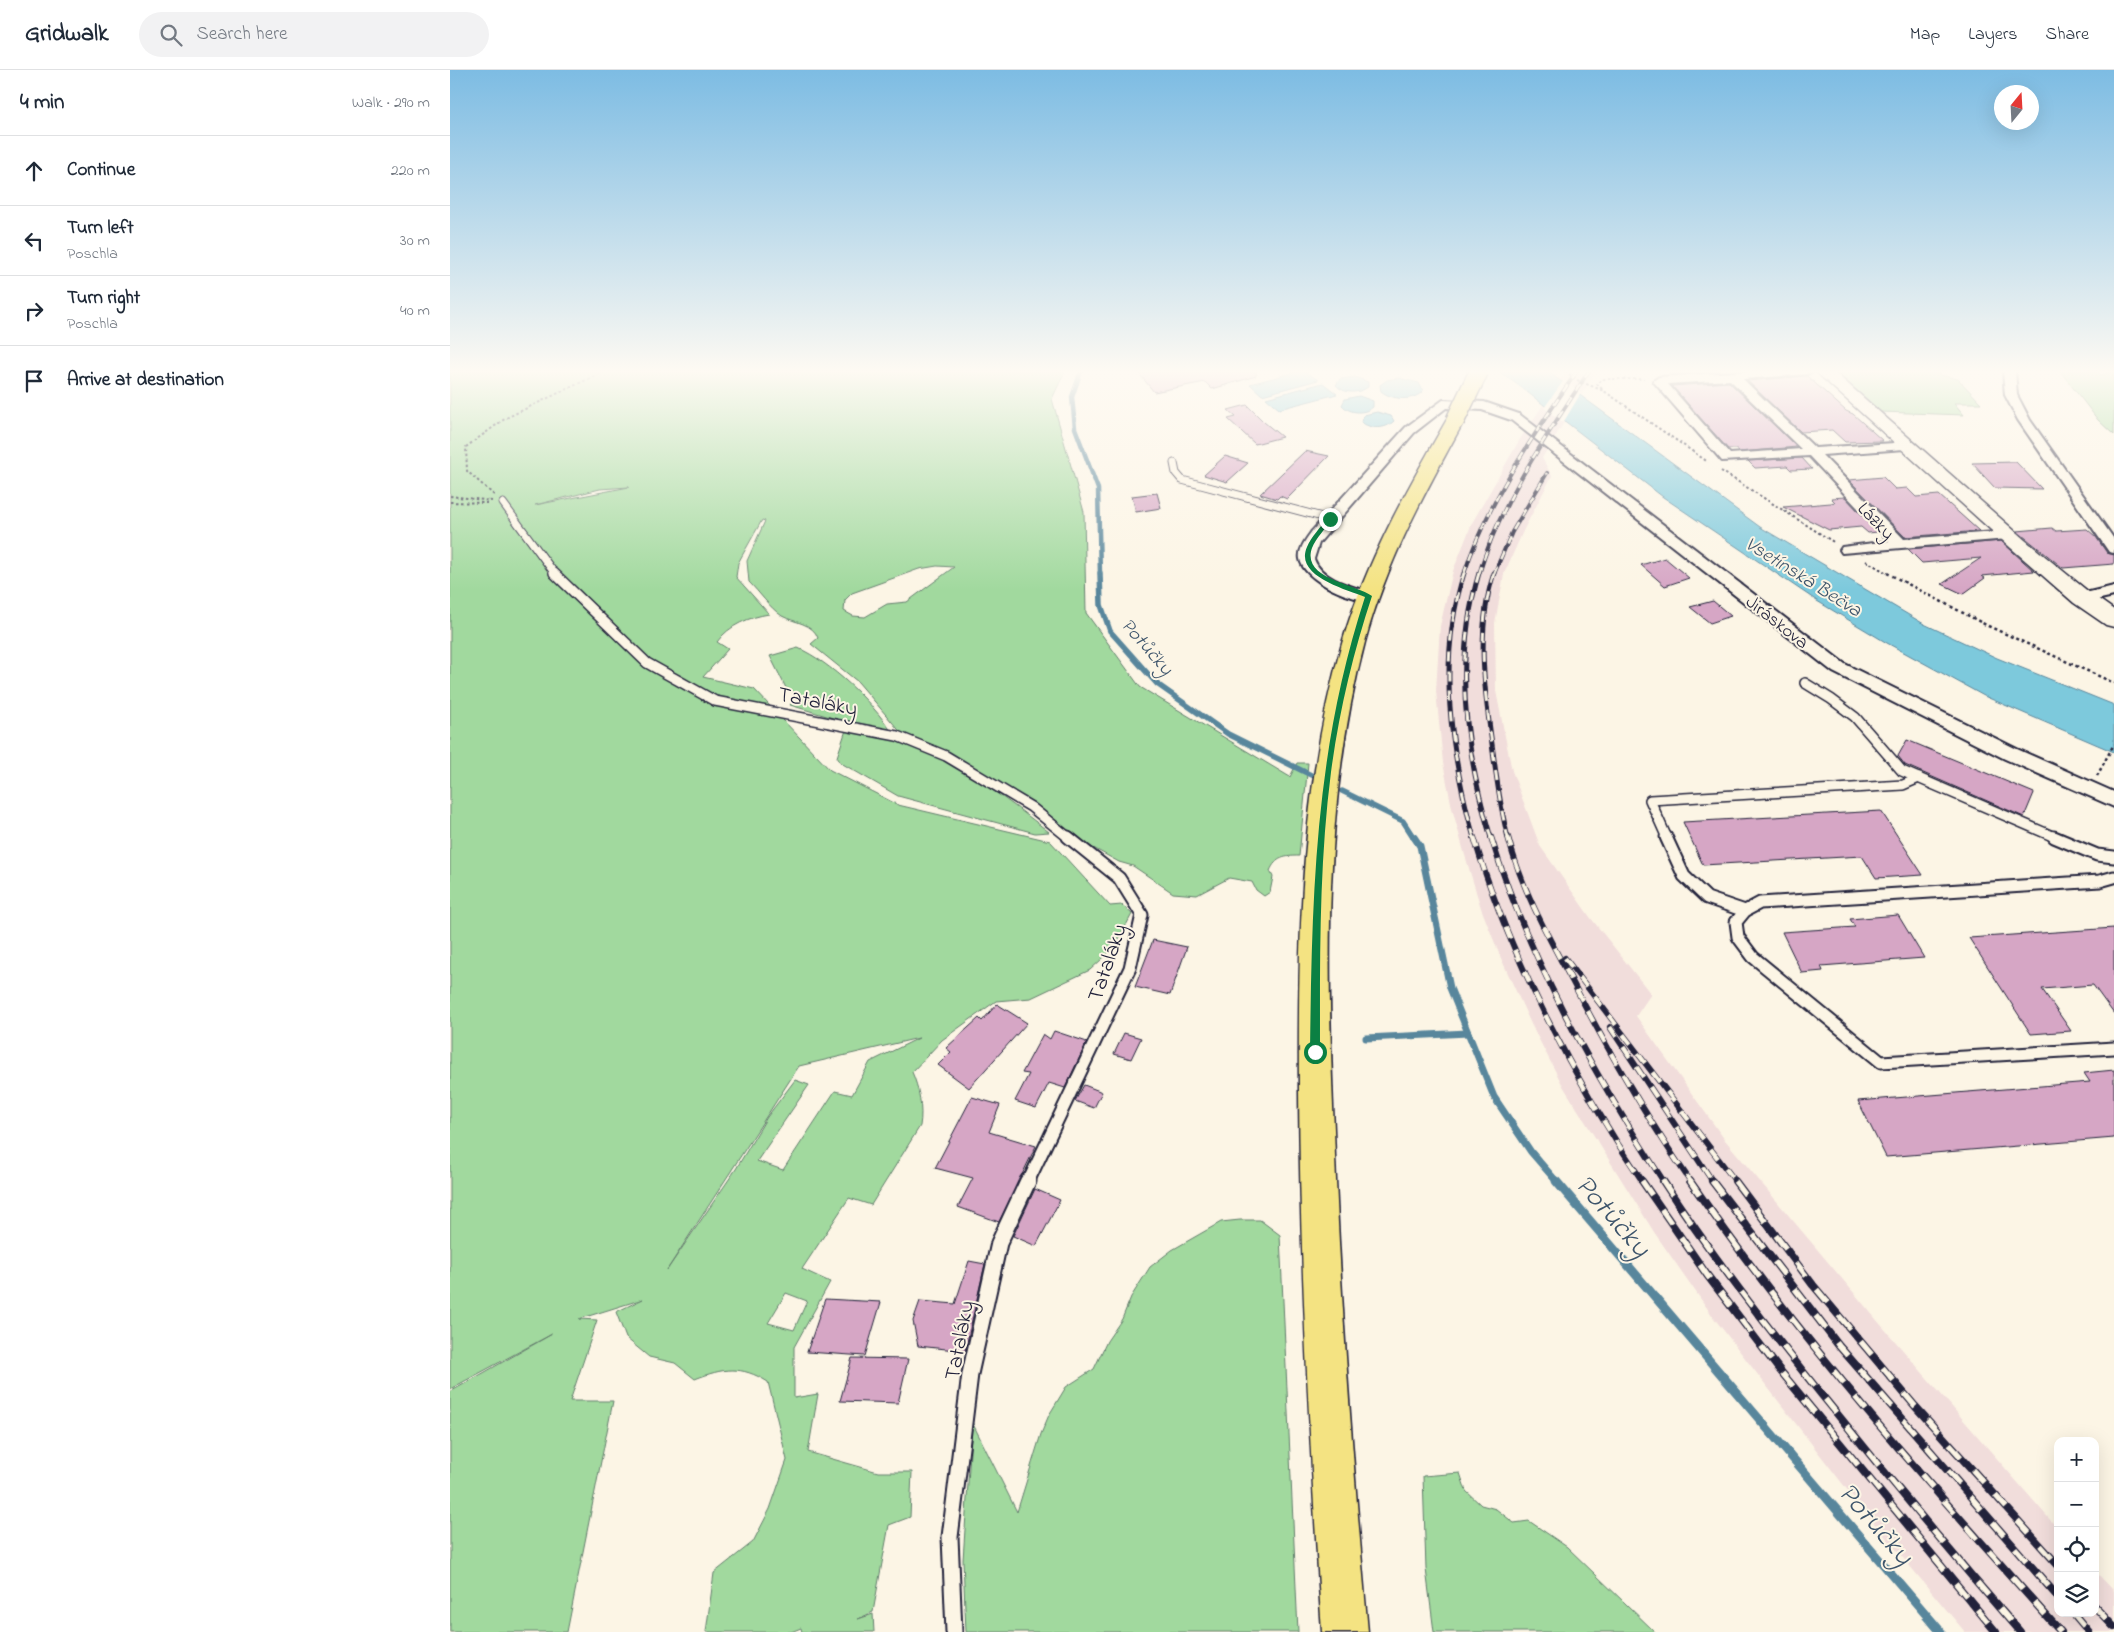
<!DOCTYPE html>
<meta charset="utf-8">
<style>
:root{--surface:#fff;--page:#f2f2f3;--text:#1f2937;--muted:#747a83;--line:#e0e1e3}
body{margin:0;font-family:"Indie Flower",sans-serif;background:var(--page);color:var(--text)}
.controls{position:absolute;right:15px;bottom:15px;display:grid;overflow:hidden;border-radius:10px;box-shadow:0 5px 20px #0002}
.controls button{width:45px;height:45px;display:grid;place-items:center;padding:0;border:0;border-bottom:1px solid var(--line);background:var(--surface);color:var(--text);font:25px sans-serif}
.compass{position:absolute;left:1544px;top:15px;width:45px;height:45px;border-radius:50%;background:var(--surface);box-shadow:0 5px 20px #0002;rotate:18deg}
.stop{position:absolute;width:15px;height:15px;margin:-11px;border:4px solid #0b8043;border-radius:50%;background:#fff}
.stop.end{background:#0b8043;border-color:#fff;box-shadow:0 1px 5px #0008}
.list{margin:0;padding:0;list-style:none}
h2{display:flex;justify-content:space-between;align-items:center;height:65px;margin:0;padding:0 20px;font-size:21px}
h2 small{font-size:16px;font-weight:400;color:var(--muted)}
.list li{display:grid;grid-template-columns:32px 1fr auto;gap:15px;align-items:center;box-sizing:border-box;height:70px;padding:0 20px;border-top:1px solid var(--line)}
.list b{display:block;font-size:19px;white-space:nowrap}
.list p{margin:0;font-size:16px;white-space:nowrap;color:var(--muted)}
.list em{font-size:16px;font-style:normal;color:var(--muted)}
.icon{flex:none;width:28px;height:28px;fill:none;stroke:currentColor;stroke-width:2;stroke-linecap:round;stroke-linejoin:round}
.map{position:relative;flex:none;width:1664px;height:1562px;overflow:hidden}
header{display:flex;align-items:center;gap:30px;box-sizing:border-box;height:70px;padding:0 25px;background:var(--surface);border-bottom:1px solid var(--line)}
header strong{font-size:24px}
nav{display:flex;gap:28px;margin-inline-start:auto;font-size:18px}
.search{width:350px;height:45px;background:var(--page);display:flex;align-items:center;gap:12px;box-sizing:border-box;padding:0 18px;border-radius:28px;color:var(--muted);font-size:19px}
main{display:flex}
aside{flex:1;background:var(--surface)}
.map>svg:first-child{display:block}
.built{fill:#f1dddb}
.green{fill:#a1d99e;stroke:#627e6c;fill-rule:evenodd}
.water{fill:#7dc9dc;stroke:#59869c}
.pier{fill:#fcf5e5}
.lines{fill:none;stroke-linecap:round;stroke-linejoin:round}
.stream-far3{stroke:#59869c;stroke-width:4.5}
.stream-far2{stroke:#59869c;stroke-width:5.5}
.stream-far1{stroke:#59869c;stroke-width:7}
.stream{stroke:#59869c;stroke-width:9}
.building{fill:#d6a6c5;stroke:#22223b}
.lane-far3-casing{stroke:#22223b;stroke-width:9}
.lane-far2-casing{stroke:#22223b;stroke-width:12}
.lane-far1-casing{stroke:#22223b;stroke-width:15}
.lane-casing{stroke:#22223b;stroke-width:19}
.street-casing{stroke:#22223b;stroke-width:4}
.secondary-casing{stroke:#22223b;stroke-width:3}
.primary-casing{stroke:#22223b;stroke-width:3}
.path-far1{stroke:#22223b;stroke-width:2;stroke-dasharray:2.5 2.5;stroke-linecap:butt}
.path{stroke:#22223b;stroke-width:2.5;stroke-dasharray:3 3;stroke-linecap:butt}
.lane-far3{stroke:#fcf5e5;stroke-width:7}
.lane-far2{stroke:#fcf5e5;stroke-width:9}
.lane-far1{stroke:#fcf5e5;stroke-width:11}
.lane{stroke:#fcf5e5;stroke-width:15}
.street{fill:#fcf5e5;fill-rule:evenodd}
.secondary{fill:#fcf5e5;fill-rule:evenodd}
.primary{fill:#f4e382;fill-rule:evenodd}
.rail-far3-casing{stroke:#22223b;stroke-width:4}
.rail-far2-casing{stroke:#22223b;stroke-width:5}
.rail-far1-casing{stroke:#22223b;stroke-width:6}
.rail-casing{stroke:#22223b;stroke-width:8}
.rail-far3{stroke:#fcf5e5;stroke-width:2.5;stroke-dasharray:8;stroke-linecap:butt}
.rail-far2{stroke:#fcf5e5;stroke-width:3;stroke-dasharray:10;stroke-linecap:butt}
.rail-far1{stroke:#fcf5e5;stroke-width:4.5;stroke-dasharray:12;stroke-linecap:butt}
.rail{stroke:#fcf5e5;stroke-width:5.5;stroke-dasharray:17;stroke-linecap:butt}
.primary-bridge-casing{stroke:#22223b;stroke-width:21;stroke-linecap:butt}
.primary-bridge{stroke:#f4e382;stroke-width:18}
.route{fill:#0b8043}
.labels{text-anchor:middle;stroke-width:4;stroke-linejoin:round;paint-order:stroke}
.far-street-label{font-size:19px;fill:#22223b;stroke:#fcf5e5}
.far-water-label{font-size:20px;font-style:italic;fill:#3d546b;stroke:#fcf5e5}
.street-label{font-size:22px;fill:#22223b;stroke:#fcf5e5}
.near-water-label{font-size:29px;font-style:italic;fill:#3d546b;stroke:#fcf5e5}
</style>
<header>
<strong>Gridwalk</strong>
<div class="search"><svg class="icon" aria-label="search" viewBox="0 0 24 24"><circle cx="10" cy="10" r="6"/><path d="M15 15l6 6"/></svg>Search here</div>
<nav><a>Map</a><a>Layers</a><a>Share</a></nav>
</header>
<main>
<aside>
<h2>4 min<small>Walk · 290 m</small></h2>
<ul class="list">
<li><svg class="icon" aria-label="ahead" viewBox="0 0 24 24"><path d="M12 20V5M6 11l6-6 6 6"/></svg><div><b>Continue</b></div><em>220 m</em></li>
<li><svg class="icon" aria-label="left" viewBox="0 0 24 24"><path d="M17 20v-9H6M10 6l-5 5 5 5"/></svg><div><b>Turn left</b><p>Poschla</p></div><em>30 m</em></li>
<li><svg class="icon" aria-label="right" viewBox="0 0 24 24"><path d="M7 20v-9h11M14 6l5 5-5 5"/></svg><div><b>Turn right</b><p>Poschla</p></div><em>40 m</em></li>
<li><svg class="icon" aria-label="arrive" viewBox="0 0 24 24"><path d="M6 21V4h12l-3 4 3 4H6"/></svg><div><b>Arrive at destination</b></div></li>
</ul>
</aside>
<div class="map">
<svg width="1664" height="1562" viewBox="0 0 1664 1562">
<rect width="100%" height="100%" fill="#fcf5e5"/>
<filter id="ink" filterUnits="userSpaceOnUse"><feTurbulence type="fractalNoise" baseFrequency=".02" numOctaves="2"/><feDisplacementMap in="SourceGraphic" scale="10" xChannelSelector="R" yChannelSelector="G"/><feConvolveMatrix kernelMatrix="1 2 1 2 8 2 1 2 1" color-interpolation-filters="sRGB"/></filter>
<g filter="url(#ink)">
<!-- built -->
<path class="built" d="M1116 301H1146L1092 388 1102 406 1074 459 1054 504 1045 553 1046 621 1062 701 1090 776 1140 847 1201 924 1186 946 1275 1070 1431 1255 1608 1459V1543H1645V1501L1664 1521V1562H1515L1413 1440 1329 1332 1264 1248 1204 1162 1113 1016 1081 954 1050 886 1031 838 1014 782 1002 738 993 693 986 621 990 556 1003 501 1022 453 1070 369Z"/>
<!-- green -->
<g class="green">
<path d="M0 301H615L602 329 634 442 636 543 690 617 840 707 847 693H858L849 786C835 786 826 787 820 801L823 807 820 822 814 826 806 820 802 812 779 808 747 825 723 823 683 796 669 792 605 757 589 743 453 665 408 612 361 574 368 568C363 553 345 553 332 546 320 538 309 522 299 512L297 491 315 451 312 450 288 493 286 507 319 544C300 547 279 555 267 572L278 579 253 607 304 619 380 700 448 735 600 771 660 836 672 835 682 844 664 878 640 900 581 928 546 931 492 970 462 1002C469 1018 473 1039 470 1056L421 1135 399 1128 352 1199 380 1212 344 1277V1328L368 1324 358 1382 428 1402H462L460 1447 439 1455 423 1542 408 1549 423 1544 424 1562H352L351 1558 341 1562H256L264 1503 303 1472 320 1439 337 1390 318 1312C291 1295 273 1298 245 1309L225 1293 199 1287 176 1268 166 1242 193 1229 129 1249 147 1250 120 1331H163L117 1562H0V1322L102 1264 0 1319ZM179 417 85 435 150 419ZM487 496 504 497 457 532 437 534 415 547 403 546 394 541 395 530 402 523 469 499ZM469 968 420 992 402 1025 385 1021 333 1100 307 1091 359 1015 345 1010 317 1047 286 1099 217 1200 349 996ZM336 1223 357 1231 344 1260 318 1253Z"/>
<path d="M1385 301H1474L1508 309 1531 333H1504L1514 345 1431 342Z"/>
<path d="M1610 301H1648L1651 305 1664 301V365L1648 350Z"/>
<path d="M348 578C379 591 423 633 441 661L400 653 340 635 347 625 336 618 320 586Z"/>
<path d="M396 660C421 664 447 668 471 678 516 699 559 731 599 762L585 763 448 726 391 693 387 687Z"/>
<path d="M790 1150H810L830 1165 848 1562H516L513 1490 522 1352 567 1442 591 1364 599 1345 616 1317 644 1299 657 1271 672 1249 681 1227 700 1197 722 1180 771 1152Z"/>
<path d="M1010 1403 1016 1421 1031 1435 1046 1439 1064 1453 1079 1451 1117 1477 1205 1562H984L976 1499 973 1406Z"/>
</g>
<!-- water -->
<g class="water">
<path d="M850 301H854L868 310 812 325 800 314Z"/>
<path d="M1048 301H1097L1310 457 1474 554 1547 588 1664 635V682L1534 626 1437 573 1367 531 1213 427 1068 315Z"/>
<path d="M905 307 918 312V317C908 324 894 324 886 315L890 309Z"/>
<path d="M949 308 969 313 973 321C963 332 942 330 931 321L930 315 937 310Z"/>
<path d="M873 313 887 324 829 339 816 328Z"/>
<path d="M909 326 923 331V337C915 344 900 344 892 335L895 329Z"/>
<path d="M927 342 941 346 944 351C935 360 920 359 911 352L914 345Z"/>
</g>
<!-- pier -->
<path class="pier" d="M1114 310 1131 323 1113 353 1094 338Z"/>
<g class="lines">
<!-- stream-far3 -->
<path class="stream-far3" d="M631 301 622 327 625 358 648 419 650 504"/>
<!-- stream-far2 -->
<g class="stream-far2">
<path d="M650 503 651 535 660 561 707 614 778 664 861 705"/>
<path d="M892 721 953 751 964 768"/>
</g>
<!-- stream-far1 -->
<g class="stream-far1">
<path d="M964 767 970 776 1000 918 1044 1027 1081 1082 1107 1112"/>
<path d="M916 968 1018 963"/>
</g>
<!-- stream -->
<path class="stream" d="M1106 1111 1491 1562"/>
</g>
<!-- building -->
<g class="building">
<path d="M687 301H806V306L762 319 755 312 704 322Z"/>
<path d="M1357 306 1396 341 1403 344 1433 371 1395 372 1382 360 1351 362 1297 311Z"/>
<path d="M1279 312 1347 377 1289 382 1287 379H1278L1222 316Z"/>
<path d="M797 335 814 352 832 367 805 374 778 349 786 347 778 340Z"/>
<path d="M855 381 879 386 837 429 830 426 827 429 810 424Z"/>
<path d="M775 386 798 393 777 412 754 405Z"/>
<path d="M1352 388 1362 399 1341 400 1337 396 1305 398 1298 391Z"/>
<path d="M1566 392 1592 419 1545 418 1522 393Z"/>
<path d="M1433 407 1445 419 1457 418 1466 427 1489 425 1529 461 1455 467 1399 410Z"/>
<path d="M707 423 711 438 686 442 682 426Z"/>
<path d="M1395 427 1428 462 1418 463 1411 457 1379 460 1333 437 1381 433 1385 432 1381 428Z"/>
<path d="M1602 458 1606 461 1637 459 1646 467 1657 483 1664 485V494L1613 498 1567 461Z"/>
<path d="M1551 471 1584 501 1532 506 1535 508 1513 524 1492 514 1531 488 1472 493 1458 479Z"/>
<path d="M1215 488 1239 508 1215 516 1191 495Z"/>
<path d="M1263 531 1281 546 1260 553 1240 537Z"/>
<path d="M1457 670 1584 723 1574 747 1455 695 1448 686Z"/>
<path d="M1431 741 1473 805 1426 808 1412 786 1253 795 1233 752Z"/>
<path d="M1448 845 1474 888 1371 896 1373 901 1352 903 1332 862 1405 857 1400 849Z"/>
<path d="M1664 858V944L1643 915 1592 919 1621 961 1581 964 1519 868Z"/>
<path d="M703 870 737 877 720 925 685 917Z"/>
<path d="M547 934 577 953 519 1018 488 995 501 982 496 978 529 948 532 951Z"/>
<path d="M604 961 637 972 615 1018 599 1013 586 1038 565 1031 579 1004 572 1003 593 964 600 969Z"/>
<path d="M674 963 691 968 681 989 664 984Z"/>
<path d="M1664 1000V1068L1436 1087 1408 1031 1640 1012 1634 1003Z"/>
<path d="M634 1015 652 1022 644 1038 625 1031Z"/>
<path d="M522 1027 550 1035 539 1062 586 1076 549 1152 508 1137 523 1108 485 1098Z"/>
<path d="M585 1119 610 1130 586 1176 563 1166Z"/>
<path d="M519 1191 535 1194 515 1281 468 1276 463 1251 470 1231 505 1234Z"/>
<path d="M375 1229 431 1232 415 1286 357 1282Z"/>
<path d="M402 1288 458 1289 448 1333 390 1331Z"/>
</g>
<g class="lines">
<defs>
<g id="lane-far3">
<path d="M724 393 726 403 732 410 880 449"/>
<path d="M53 433 105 504"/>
</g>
<g id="lane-far2">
<path d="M104 503 197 593 265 631 447 666 496 686 581 737 619 768"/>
<path d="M1355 613 1381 629 1405 647 1452 701 1607 768"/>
<path d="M1217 768 1200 730 1453 715 1469 708"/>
</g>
<g id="lane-far1">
<path d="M1216 767 1234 806 1257 828 1295 841"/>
<path d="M1604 767 1647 785 1664 787"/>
<path d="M1664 807 1650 811 1310 833 1295 841 1286 852 1288 867 1303 887 1431 992 1664 978"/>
<path d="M578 1112 680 898 692 845 669 808 618 767"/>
</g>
<path id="lane" d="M504 1562 500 1467 520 1304 549 1173 578 1111"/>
<g id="street">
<path d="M1298 301H1362L1357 304 1293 309 1365 378 1460 372 1461 375 1460 378 1455 379 1372 385 1454 469 1558 461 1565 465 1558 469 1392 483 1390 480 1392 477 1439 471 1359 386 1272 391 1203 311 1209 307ZM1280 310 1351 379 1280 384 1218 314Z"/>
<path d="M1553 301H1565L1567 325 1580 350 1664 469V483L1659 482 1568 350 1555 325Z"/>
<path d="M993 330 1034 332 1069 344 1395 594 1567 679 1664 722V737L1555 689 1383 602 1061 350 1032 340 996 338 964 363 869 473 864 489C872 511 904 517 923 523L926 526 923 529C905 534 853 510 850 489 848 479 857 468 862 461L956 357Z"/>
<path d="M1664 516V526L1632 533 1624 528 1627 525Z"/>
</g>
<path id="secondary" d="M1365 301H1383L1575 470 1640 523 1664 540V557L1656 555 1624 533 1561 478Z"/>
<path id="primary" d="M1005 346 1011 347 1014 351C975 422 936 493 915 572 873 731 877 897 884 1060 890 1228 903 1395 918 1562H872C860 1382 850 1201 849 1021 848 870 850 716 893 570 916 492 956 421 996 351L999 347Z"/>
</defs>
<!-- lane-far3 casing -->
<use href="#lane-far3" class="lane-far3-casing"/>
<!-- lane-far2 casing -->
<use href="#lane-far2" class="lane-far2-casing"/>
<!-- lane-far1 casing -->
<use href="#lane-far1" class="lane-far1-casing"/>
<!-- lane casing -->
<use href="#lane" class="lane-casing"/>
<!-- street casing -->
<use href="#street" class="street-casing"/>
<!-- secondary casing -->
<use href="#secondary" class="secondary-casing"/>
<!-- primary casing -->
<use href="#primary" class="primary-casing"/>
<!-- path-far1 -->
<g class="path-far1">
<path d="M1115 301 1129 311 1154 321 1258 392"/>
<path d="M0 303 1 301"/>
<path d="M1152 319 1147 314 1152 309H1194"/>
<path d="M1271 401 1385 473"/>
<path d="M44 425 17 401 16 377 56 348 155 301"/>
<path d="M0 426 42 431"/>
<path d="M0 432 37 433"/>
<path d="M1416 491 1439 504"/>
</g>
<!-- path -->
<g class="path">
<path d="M1437 503 1538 556 1664 613"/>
<path d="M1647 706 1664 674"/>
</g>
<!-- lane-far3 -->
<use href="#lane-far3" class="lane-far3"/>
<!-- lane-far2 -->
<use href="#lane-far2" class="lane-far2"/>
<!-- lane-far1 -->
<use href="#lane-far1" class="lane-far1"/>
<!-- lane -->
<use href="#lane" class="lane"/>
<!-- street -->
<use href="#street" class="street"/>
<!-- secondary -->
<use href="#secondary" class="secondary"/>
<!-- primary -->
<use href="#primary" class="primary"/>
<defs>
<g id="rail-far3">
<path d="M1014 504C1038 430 1084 365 1127 301"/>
<path d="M1029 504C1051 430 1097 365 1139 301"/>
<path d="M1044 504 1062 462 1097 403"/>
</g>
<g id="rail-far2">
<path d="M1014 503C987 589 1000 682 1024 768"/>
<path d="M1029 503C1003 590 1015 682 1041 768"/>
<path d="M1044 503C1026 557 1034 618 1042 674 1046 705 1050 737 1058 768"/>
</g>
<g id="rail-far1">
<path d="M1024 767C1057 882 1126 1014 1193 1112"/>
<path d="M1041 767C1079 891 1144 1004 1214 1112"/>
<path d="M1058 767C1071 817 1096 863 1121 909 1157 979 1196 1047 1241 1112"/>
<path d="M1115 888 1286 1112"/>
<path d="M1160 957 1263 1112"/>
</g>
<g id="rail">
<path d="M1192 1111 1257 1205 1328 1298 1546 1562"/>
<path d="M1213 1111C1261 1185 1316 1255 1371 1324 1436 1405 1502 1484 1570 1562"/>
<path d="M1240 1111C1351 1272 1481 1417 1611 1562"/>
<path d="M1262 1111 1389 1276 1608 1527"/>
<path d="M1285 1111 1363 1215 1465 1336 1608 1495"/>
<path d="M1645 1537 1664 1557"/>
<path d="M1623 1543 1639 1562"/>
</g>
</defs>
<!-- rail-far3 casing -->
<use href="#rail-far3" class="rail-far3-casing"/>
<!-- rail-far2 casing -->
<use href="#rail-far2" class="rail-far2-casing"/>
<!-- rail-far1 casing -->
<use href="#rail-far1" class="rail-far1-casing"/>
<!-- rail casing -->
<use href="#rail" class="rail-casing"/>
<!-- rail-far3 -->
<use href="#rail-far3" class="rail-far3"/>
<!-- rail-far2 -->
<use href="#rail-far2" class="rail-far2"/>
<!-- rail-far1 -->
<use href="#rail-far1" class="rail-far1"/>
<!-- rail -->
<use href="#rail" class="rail"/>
<defs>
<path id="primary-bridge" d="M1005 351 1029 301"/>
</defs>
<!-- primary-bridge casing -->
<use href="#primary-bridge" class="primary-bridge-casing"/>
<!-- primary-bridge -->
<use href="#primary-bridge" class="primary-bridge"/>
</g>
</g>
<!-- sky -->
<linearGradient id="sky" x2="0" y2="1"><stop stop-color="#7dbce3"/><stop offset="0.58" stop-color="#fefaf3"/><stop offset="1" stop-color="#fefaf3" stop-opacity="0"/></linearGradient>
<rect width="1664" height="520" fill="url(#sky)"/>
<!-- route -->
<path class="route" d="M877 448 882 449C876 458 866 468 862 478 851 509 905 514 922 526 903 583 889 642 881 702 869 795 870 889 870 982L865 986 860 982C862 822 865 680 915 527 895 519 844 506 857 477 861 467 871 457 877 448Z"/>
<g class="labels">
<!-- far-street labels -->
<g class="far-street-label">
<text transform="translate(1427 450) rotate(46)" y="7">Lázky</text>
<text transform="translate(1328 551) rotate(38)" y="7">Jiráskova</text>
</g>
<!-- far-water labels -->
<g class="far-water-label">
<text transform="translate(1354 506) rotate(32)" y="7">Vsetínská Bečva</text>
<text transform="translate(698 576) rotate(49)" y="7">Potůčky</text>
</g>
<!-- street labels -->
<g class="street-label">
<text transform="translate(368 630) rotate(11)" y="8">Tataláky</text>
<text transform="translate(656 892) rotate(-71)" y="8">Tataláky</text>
<text transform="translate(508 1270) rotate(-79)" y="8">Tataláky</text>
</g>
<!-- near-water labels -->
<g class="near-water-label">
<text transform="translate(1164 1145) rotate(49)" y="10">Potůčky</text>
<text transform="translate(1427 1453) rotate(49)" y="10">Potůčky</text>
</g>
</g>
</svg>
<div class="controls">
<button>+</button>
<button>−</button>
<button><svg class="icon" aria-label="locate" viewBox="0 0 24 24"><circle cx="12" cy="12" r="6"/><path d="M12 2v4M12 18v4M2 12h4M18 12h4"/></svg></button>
<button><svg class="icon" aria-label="layers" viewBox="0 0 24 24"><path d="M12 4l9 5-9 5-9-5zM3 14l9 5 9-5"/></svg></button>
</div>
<svg class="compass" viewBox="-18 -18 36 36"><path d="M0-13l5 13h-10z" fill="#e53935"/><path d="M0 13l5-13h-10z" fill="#747a83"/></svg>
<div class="stop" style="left:865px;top:982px"></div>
<div class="stop end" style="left:880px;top:449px"></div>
</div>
</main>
